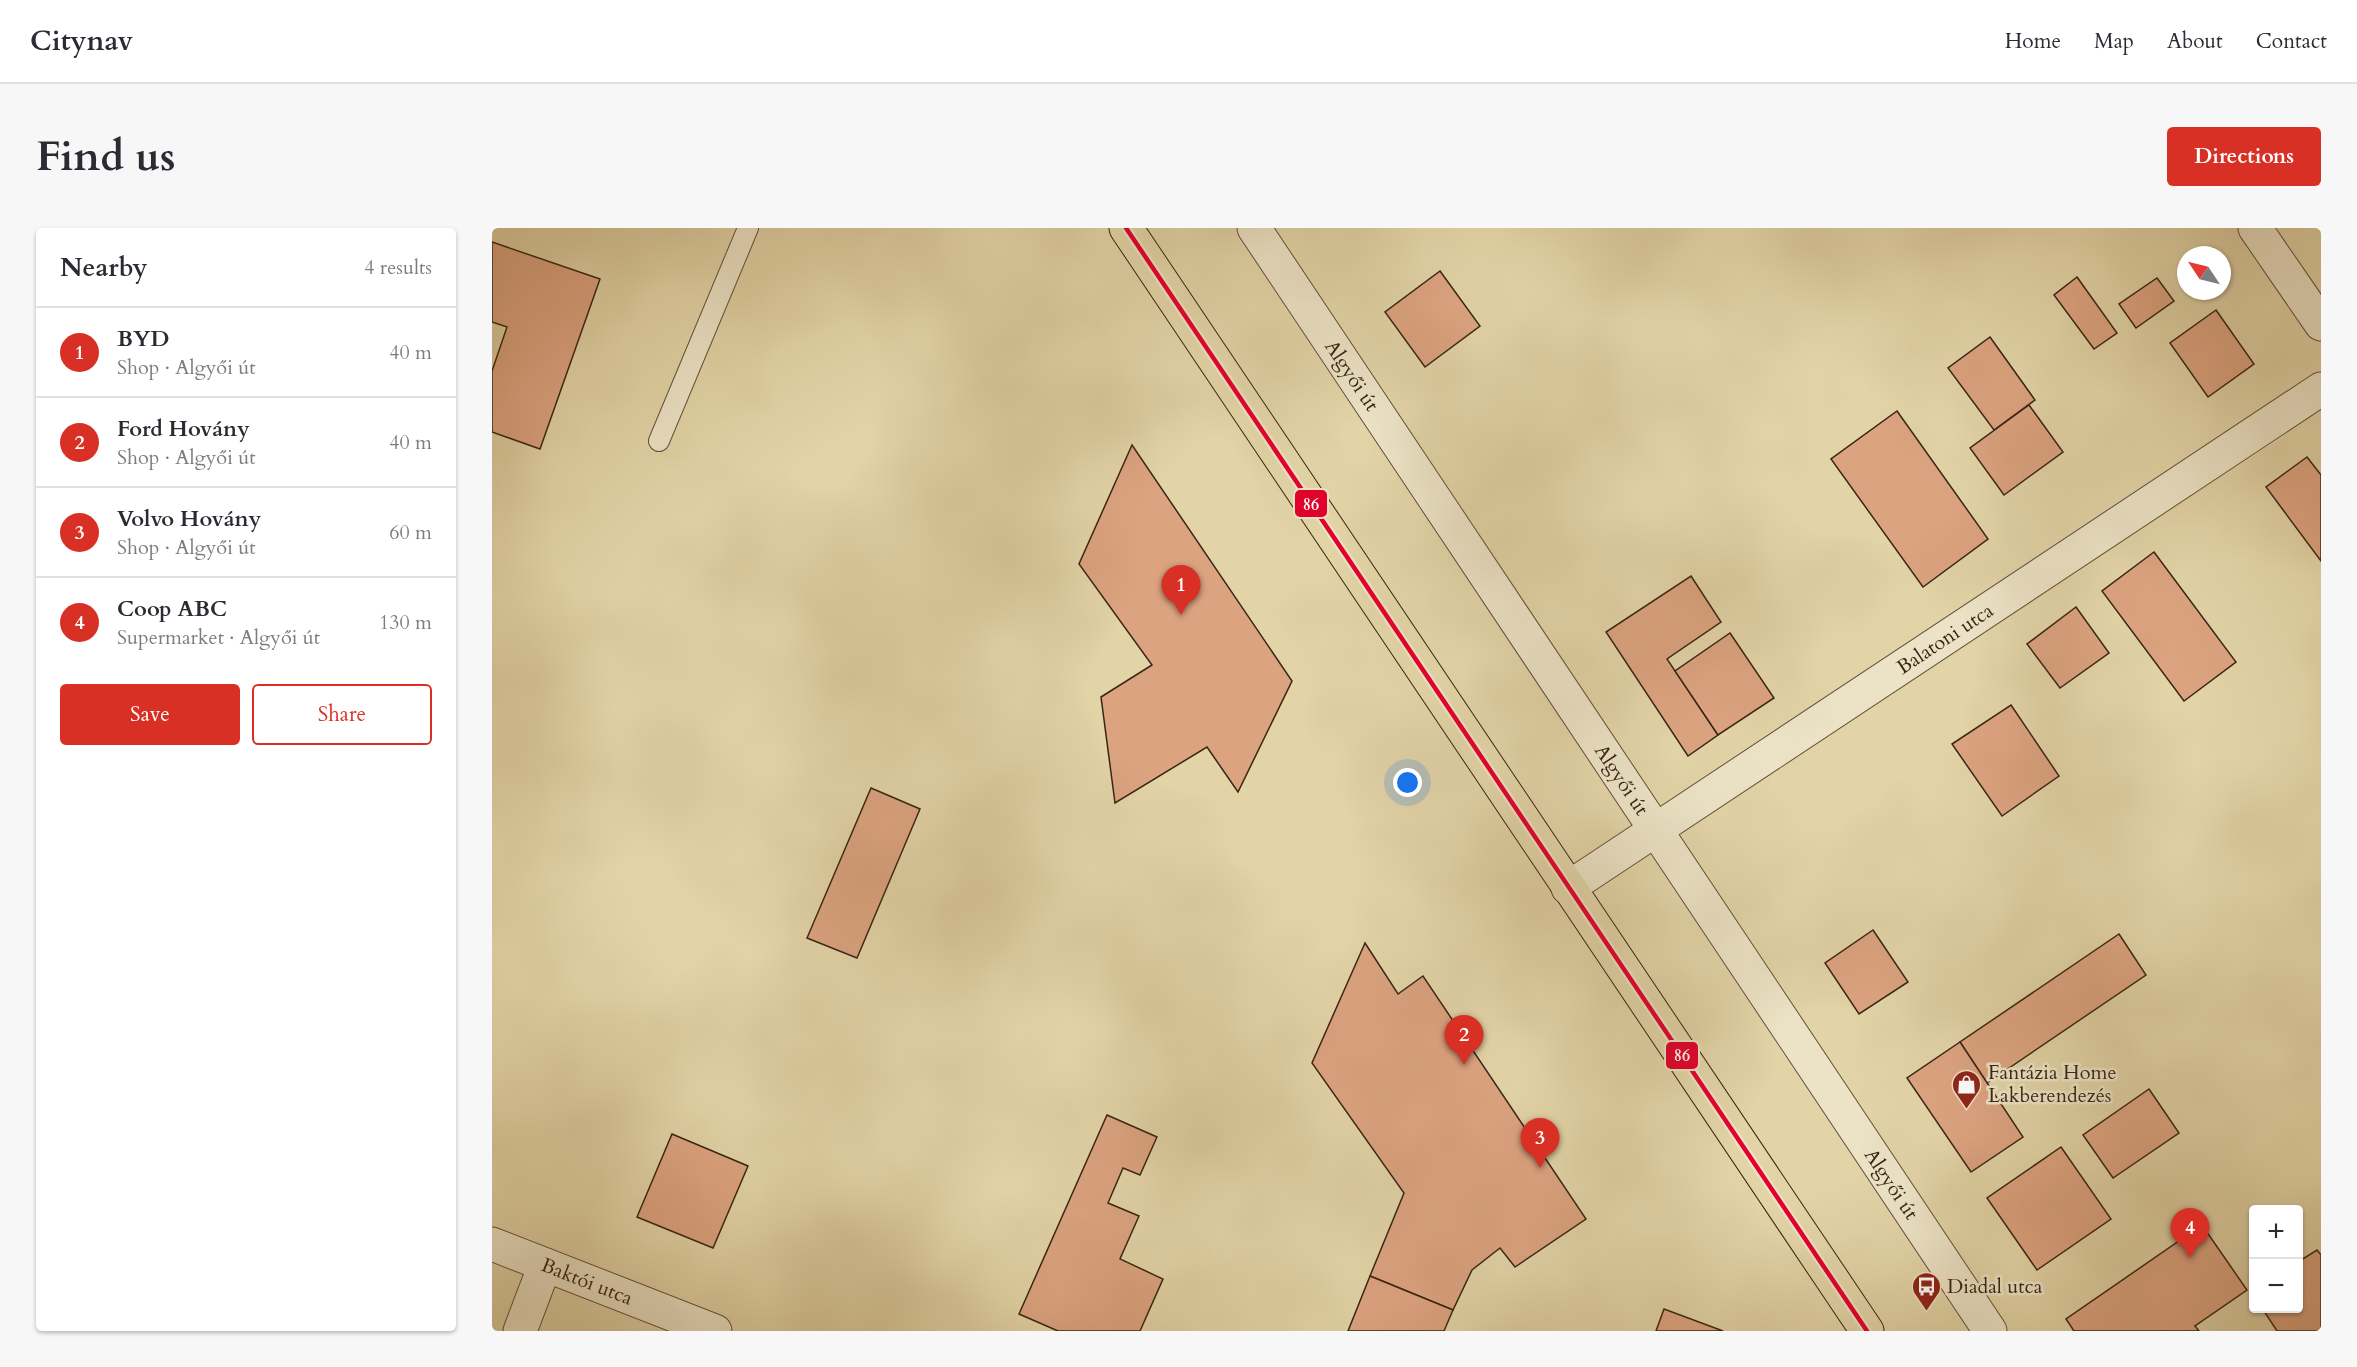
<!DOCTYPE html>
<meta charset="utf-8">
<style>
:root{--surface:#fff;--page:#f7f7f7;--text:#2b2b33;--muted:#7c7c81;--line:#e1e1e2;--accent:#d93025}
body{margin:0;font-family:Cardo,serif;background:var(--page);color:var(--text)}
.controls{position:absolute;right:18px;bottom:18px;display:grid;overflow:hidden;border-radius:6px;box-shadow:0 2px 4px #0004}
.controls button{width:54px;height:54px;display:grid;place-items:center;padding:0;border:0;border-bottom:2px solid var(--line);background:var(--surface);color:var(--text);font:30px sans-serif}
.compass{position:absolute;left:1685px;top:18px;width:54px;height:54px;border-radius:50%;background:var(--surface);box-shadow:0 2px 4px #0004;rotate:305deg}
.you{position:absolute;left:916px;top:555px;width:21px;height:21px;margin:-15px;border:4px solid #fff;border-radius:50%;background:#1a73e8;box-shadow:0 0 0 9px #1a73e833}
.badge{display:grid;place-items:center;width:39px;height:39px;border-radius:50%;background:var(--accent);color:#fff;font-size:20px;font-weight:700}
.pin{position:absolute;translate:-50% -50px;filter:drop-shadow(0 2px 3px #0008)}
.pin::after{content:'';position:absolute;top:32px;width:21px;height:18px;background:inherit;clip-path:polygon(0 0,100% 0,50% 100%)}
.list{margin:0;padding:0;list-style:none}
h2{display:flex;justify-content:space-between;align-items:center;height:78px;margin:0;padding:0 24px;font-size:26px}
h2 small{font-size:20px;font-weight:400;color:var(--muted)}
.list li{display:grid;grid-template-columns:39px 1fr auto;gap:18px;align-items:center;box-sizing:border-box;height:90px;padding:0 24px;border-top:2px solid var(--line)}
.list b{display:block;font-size:22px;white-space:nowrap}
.list p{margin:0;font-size:20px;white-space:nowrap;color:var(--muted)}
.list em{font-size:20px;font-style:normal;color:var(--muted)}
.actions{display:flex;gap:12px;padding:18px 24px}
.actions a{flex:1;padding:14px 0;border:2px solid var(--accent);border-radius:6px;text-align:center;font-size:21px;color:var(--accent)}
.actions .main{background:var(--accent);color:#fff}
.map{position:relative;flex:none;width:1829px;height:1103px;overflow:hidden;border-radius:6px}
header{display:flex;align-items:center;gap:36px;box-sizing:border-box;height:84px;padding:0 30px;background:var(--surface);border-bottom:2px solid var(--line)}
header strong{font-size:28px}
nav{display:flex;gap:33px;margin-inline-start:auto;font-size:21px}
.intro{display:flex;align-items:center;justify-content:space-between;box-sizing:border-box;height:144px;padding:0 36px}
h1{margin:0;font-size:42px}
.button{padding:15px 27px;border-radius:6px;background:var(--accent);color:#fff;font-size:21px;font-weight:700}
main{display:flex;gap:36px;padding:0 36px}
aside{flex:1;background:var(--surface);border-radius:6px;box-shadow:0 2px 4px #0004}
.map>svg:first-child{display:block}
.building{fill:#dca380;stroke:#382515;stroke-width:1.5}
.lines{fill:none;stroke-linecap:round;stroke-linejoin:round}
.service-casing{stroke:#62513a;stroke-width:22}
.minor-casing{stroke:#62513a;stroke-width:35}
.primary-casing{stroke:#382515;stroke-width:35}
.service{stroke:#ece3c6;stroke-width:20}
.minor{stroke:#ece3c6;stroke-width:33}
.primary{stroke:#e2d4a7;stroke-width:33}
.bus-1-casing{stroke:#ece3c6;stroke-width:9}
.bus-1{stroke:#e4002b;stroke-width:4.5}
.labels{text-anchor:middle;stroke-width:5;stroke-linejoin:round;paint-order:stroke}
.street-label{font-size:20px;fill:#382515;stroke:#ece3c6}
.poi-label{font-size:20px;fill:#382515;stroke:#ece3c6;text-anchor:start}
.line-badge{stroke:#ece3c6;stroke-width:2}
.badge-label{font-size:16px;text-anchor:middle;font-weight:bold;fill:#fff}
</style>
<header>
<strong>Citynav</strong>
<nav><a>Home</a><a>Map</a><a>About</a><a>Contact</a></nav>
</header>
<div class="intro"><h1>Find us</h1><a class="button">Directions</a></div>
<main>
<aside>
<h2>Nearby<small>4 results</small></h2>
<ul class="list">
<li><span class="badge">1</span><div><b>BYD</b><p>Shop · Algyői út</p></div><em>40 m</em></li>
<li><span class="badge">2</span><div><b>Ford Hovány</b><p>Shop · Algyői út</p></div><em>40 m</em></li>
<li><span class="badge">3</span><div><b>Volvo Hovány</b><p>Shop · Algyői út</p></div><em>60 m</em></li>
<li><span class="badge">4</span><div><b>Coop ABC</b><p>Supermarket · Algyői út</p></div><em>130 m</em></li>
</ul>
<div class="actions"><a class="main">Save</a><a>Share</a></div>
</aside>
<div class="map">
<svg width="1829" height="1103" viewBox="0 0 1829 1103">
<rect width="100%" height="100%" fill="#e2d4a7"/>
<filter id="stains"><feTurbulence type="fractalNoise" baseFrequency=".00333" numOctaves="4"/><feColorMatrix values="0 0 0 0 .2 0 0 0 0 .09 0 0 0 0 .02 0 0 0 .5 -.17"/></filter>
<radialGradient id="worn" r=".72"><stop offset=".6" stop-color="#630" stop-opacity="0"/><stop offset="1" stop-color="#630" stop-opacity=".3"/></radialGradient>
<!-- building -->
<g class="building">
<path d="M0 14 108 51 48 221 0 204V143L15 99 0 94Z"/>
<path d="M948 43 988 98 933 139 893 84Z"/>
<path d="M1585 49 1625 105 1602 121 1562 67Z"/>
<path d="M1665 50 1682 73 1644 100 1627 76Z"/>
<path d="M1724 82 1762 136 1716 169 1678 115Z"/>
<path d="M1498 109 1543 172 1502 202 1456 140Z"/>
<path d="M1537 177 1571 224 1512 267 1478 220Z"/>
<path d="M1405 183 1496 311 1431 359 1339 231Z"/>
<path d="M640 217 800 453 746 564 715 519 623 575 609 469 660 437 587 336Z"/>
<path d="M1815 229 1829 247V333L1774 259Z"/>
<path d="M1662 324 1744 434 1692 473 1610 363Z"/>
<path d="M1199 348 1229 394 1175 431 1226 507 1196 528 1114 404Z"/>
<path d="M1584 379 1617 425 1568 460 1535 416Z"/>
<path d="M1238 405 1282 470 1226 507 1183 443Z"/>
<path d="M1519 477 1567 548 1510 588 1460 516Z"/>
<path d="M379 560 428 581 365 730 315 710Z"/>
<path d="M1381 702 1416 754 1367 786 1333 735Z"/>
<path d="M1627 706 1654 747 1495 855 1468 814Z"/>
<path d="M873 715 906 766 931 748 1094 991 1023 1039 1008 1020 980 1042 961 1082 878 1048 912 965 820 835Z"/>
<path d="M1468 814 1531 909 1479 944 1415 850Z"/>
<path d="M1657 861 1687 905 1621 950 1591 907Z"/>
<path d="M615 887 665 909 648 947 631 940 616 975 647 988 628 1031 671 1051 648 1103H566L527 1086Z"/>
<path d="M180 906 256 938 221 1020 145 989Z"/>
<path d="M1569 919 1619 991 1545 1042 1495 970Z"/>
<path d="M1710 997 1755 1062 1703 1098 1707 1103H1582L1574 1091Z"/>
<path d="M1825 1022 1829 1027V1103H1785L1770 1080H1806V1034Z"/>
<path d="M878 1048 961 1082 952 1103H856Z"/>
<path d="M1172 1081 1231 1103H1164Z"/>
</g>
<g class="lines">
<defs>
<path id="service" d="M167 213 256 0"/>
<g id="minor">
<path id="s1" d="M762 0 1498 1103"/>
<path d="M1763 0 1829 96"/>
<path id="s2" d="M1076 660 1829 161"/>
<path id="s3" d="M0 1016 223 1103"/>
<path d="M28 1103 53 1037"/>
</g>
<path id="primary" d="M634 0 1375 1103"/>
</defs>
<!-- service casing -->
<use href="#service" class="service-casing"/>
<!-- minor casing -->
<use href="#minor" class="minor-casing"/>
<!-- primary casing -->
<use href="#primary" class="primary-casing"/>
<!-- service -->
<use href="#service" class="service"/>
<!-- minor -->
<use href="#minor" class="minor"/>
<!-- primary -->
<use href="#primary" class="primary"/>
<defs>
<path id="bus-1" d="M634 0 1375 1103"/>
</defs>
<!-- bus-1 casing -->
<use href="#bus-1" class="bus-1-casing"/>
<!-- bus-1 -->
<use href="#bus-1" class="bus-1"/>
</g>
<!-- icons -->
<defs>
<symbol id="shop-pin" viewBox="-11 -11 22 30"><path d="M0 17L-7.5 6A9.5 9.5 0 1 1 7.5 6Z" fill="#8f2418" stroke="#ece3c6"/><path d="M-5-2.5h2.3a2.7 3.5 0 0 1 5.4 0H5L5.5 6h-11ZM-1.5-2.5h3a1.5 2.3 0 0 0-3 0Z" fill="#fff"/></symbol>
<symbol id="bus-pin" viewBox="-11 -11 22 30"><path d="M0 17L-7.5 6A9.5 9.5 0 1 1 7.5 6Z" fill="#8f2418" stroke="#ece3c6"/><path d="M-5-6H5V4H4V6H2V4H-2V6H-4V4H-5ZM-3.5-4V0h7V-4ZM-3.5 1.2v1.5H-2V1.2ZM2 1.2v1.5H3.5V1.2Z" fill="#fff"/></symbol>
</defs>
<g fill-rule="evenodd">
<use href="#shop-pin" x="1458" y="840" width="33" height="45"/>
<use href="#bus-pin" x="1418" y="1042" width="33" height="45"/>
</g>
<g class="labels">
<!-- street labels -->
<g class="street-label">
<text dy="7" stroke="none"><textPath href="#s1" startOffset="177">Algyői út</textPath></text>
<text dy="7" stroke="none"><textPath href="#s2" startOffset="452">Balatoni utca</textPath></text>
<text dy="7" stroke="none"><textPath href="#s1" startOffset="663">Algyői út</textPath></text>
<text dy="7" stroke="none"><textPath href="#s1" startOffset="1149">Algyői út</textPath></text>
<text dy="7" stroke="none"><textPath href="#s3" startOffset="102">Baktói utca</textPath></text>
</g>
<!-- poi labels -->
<g class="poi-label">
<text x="1496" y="851">Fantázia Home<tspan x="1496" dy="23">Lakberendezés</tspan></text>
<text x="1455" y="1065">Diadal utca</text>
</g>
</g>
<g class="line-badge">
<rect x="802" y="261" width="34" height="29" rx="6" fill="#e4002b"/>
<rect x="1173" y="813" width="34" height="29" rx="6" fill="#e4002b"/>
</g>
<g class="badge-label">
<text x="819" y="282">86</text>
<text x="1190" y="833">86</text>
</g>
<rect width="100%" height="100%" filter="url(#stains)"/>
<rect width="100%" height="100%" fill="url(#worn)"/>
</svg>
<div class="controls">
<button>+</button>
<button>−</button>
</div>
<svg class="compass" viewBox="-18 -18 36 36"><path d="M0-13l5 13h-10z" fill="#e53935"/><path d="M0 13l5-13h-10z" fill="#7c7c81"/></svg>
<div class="you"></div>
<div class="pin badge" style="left:689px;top:387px">1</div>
<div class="pin badge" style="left:972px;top:837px">2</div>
<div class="pin badge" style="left:1048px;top:940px">3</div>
<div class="pin badge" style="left:1698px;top:1030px">4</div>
</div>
</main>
